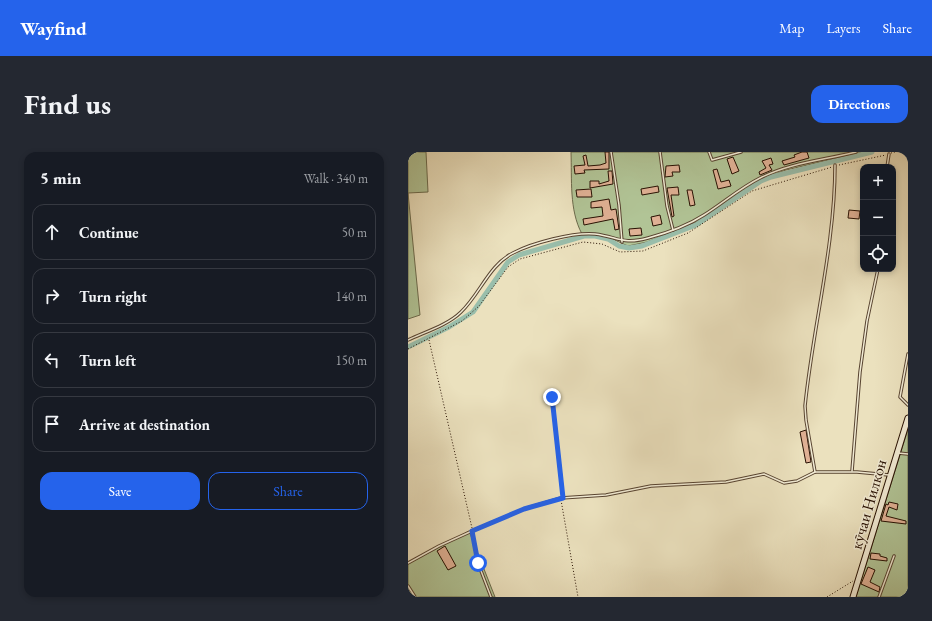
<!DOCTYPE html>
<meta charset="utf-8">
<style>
:root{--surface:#171b24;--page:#242831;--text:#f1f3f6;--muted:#9ea1a6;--line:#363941;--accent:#2563eb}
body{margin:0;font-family:"EB Garamond",serif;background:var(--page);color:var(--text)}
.controls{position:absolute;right:12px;top:12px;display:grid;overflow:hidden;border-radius:8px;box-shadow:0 2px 6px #0003}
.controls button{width:36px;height:36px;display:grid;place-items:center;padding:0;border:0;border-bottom:1px solid var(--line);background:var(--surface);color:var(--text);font:20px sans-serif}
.stop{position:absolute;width:12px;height:12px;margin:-9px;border:3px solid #2563eb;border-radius:50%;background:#fff}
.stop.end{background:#2563eb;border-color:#fff;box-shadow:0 1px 4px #0008}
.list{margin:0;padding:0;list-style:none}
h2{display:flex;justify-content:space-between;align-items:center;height:52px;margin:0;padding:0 16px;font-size:17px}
h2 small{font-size:13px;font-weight:400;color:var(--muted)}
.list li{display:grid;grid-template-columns:26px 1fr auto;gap:12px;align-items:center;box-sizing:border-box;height:56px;margin:0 8px 8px;padding:0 8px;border:1px solid var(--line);border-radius:12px}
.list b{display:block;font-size:15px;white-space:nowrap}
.list em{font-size:13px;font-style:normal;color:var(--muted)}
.actions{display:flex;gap:8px;padding:12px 16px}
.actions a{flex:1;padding:9px 0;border:1px solid var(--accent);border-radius:12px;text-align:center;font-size:14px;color:var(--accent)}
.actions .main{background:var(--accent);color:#fff}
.icon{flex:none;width:22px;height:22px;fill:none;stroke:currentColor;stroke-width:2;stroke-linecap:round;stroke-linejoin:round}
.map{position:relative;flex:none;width:500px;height:445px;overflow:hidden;border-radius:12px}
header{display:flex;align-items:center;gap:24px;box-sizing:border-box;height:56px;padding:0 20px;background:var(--accent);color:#fff}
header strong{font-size:19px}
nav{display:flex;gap:22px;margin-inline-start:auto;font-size:14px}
.intro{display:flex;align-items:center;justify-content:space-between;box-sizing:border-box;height:96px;padding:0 24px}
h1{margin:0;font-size:28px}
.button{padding:10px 18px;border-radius:12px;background:var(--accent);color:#fff;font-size:14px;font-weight:700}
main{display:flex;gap:24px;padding:0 24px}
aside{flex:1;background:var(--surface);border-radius:12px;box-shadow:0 2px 6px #0003}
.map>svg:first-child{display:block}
.green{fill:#b1c496;stroke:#6c6a4c}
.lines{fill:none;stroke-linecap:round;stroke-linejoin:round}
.canal{stroke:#99beab;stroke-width:5}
.building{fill:#e0b195;stroke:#271002}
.lane-casing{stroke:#584431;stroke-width:3.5}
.secondary-casing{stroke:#271002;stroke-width:7}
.path{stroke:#271002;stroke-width:1;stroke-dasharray:1 2;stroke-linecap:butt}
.lane{stroke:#f2ecd5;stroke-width:1.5}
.secondary{stroke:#f2ecd5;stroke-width:5}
.route{stroke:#2563eb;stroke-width:5}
.labels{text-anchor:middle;stroke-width:3;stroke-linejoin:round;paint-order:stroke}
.street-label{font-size:16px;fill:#271002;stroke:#f2ecd5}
</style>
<header>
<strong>Wayfind</strong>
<nav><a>Map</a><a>Layers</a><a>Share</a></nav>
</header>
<div class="intro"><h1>Find us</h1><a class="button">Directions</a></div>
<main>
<aside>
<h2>5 min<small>Walk · 340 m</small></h2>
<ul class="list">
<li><svg class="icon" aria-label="ahead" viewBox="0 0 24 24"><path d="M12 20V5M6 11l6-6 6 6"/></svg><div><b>Continue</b></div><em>50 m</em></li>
<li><svg class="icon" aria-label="right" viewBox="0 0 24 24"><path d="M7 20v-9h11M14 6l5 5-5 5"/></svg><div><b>Turn right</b></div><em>140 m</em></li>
<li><svg class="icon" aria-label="left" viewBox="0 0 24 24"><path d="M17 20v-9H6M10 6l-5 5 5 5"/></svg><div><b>Turn left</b></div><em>150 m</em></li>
<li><svg class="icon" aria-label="arrive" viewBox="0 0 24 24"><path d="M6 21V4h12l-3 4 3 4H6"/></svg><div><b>Arrive at destination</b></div></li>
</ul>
<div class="actions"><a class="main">Save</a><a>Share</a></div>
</aside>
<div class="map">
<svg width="500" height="445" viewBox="0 0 500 445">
<rect width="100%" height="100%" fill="#ebe1be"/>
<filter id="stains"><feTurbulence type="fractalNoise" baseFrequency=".005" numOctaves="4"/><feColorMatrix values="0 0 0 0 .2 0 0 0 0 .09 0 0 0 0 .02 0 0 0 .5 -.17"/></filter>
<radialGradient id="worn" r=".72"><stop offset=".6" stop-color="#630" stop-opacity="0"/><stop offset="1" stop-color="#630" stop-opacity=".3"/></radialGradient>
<!-- green -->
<g class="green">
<path d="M0 0H18L20 40 0 41 12 163 0 167Z"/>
<path d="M163 0H455L378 18 353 27 291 69 239 90 220 94 200 85 174 82C161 58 164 27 163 0Z"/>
<path d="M500 277V445H448Z"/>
<path d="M61 379 87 445H0V412Z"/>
</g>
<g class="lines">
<!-- canal -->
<path class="canal" d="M0 195 41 175 65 160 100 110 111 103 176 84H187L200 87 211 94 221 96 234 94 288 73 353 29 363 25 464 0"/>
</g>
<!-- building -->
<g class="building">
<path d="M197 0H201V17L176 18 177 21 167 22 166 14 177 13 175 4 178 3 180 14 192 13 198 11Z"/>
<path d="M394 0H399L401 6 376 13 374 9 387 5 386 3Z"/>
<path d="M325 5 331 19 324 22 319 7Z"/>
<path d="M363 6 365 12 361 13 364 18 352 23 351 20 358 16 354 9Z"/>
<path d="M271 13 272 20H264L265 24 257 25 258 14Z"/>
<path d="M309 17 313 30 321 28 323 34 310 37 305 18Z"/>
<path d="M200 19H204L205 32 182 36V29H191V32L201 29Z"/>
<path d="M250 34 251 40 234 43 233 37Z"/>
<path d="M270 35 271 43H263L266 64 264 65 259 36Z"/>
<path d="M183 37 184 45H169L168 38Z"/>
<path d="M279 38H284L287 53 282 54Z"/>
<path d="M201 47 203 58 208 57 211 77 207 78 205 67 176 73 175 67 195 64 194 55 183 56V50Z"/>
<path d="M441 58 452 59 451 67 440 66Z"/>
<path d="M252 63 254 72 245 74 243 65Z"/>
<path d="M233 76 234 83 222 84 221 77Z"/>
<path d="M398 278 403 310 398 311 392 280Z"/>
<path d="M481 350 490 352 489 358 481 355 478 364 498 369V372L473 369 478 352 480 353Z"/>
<path d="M37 394 48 414 40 418 29 399Z"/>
<path d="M463 401 472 402V404L479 406V409L462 407Z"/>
<path d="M460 415 467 418 462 430 472 435 471 440 453 432Z"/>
</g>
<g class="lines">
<defs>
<g id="lane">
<path d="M203 0 211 53 214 90"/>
<path d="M252 0 259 54 265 78"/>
<path d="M301 0 304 8 333 0"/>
<path d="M479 15 481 2"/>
<path d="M0 188C17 180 40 173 53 160 72 142 81 113 105 101 124 91 165 80 187 82 210 85 215 93 240 86 259 81 279 74 296 63 315 51 332 36 352 26 381 11 416 8 448 0"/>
<path d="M500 202 492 245 500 253"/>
<path d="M144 245 155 346"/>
<path d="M490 301 500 302"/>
<path d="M444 319 452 220 459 169 470 117"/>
<path d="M407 320 398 268 397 254C405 174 427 94 427 13"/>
<path d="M64 379 116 357 153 346 198 343 243 334 318 330 356 322 376 331 389 329 407 320H449L481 323"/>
<path d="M0 411 31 394 64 379 70 411 83 445"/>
<path d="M0 434 7 445"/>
<path d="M471 445 486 404"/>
</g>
<path id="secondary" d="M445 445 500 266"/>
</defs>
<!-- lane casing -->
<use href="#lane" class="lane-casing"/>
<!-- secondary casing -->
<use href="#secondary" class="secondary-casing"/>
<!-- path -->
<g class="path">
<path d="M483 1 487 0"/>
<path d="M431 13 478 3"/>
<path d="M21 188 64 376"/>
<path d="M0 197 54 169 71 154 100 115 112 107 175 90 194 92 212 100 235 99 280 81 344 39 424 15"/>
<path d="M153 348 170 445"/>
<path d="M419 445 445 429"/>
</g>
<!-- lane -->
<use href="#lane" class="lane"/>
<!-- secondary -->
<use href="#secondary" class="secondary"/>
</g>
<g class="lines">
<!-- route -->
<path class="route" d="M70 411 64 379 116 357 155 346 144 245"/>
</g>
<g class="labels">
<!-- street labels -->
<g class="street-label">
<text transform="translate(460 352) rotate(-74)" y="6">кӯчаи Нилкон</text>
</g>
</g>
<rect width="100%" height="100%" filter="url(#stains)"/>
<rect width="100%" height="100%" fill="url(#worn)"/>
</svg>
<div class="controls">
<button>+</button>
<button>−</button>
<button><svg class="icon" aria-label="locate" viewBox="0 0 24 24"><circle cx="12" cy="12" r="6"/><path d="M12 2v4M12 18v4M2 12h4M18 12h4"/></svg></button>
</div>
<div class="stop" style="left:70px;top:411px"></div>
<div class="stop end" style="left:144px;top:245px"></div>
</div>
</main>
